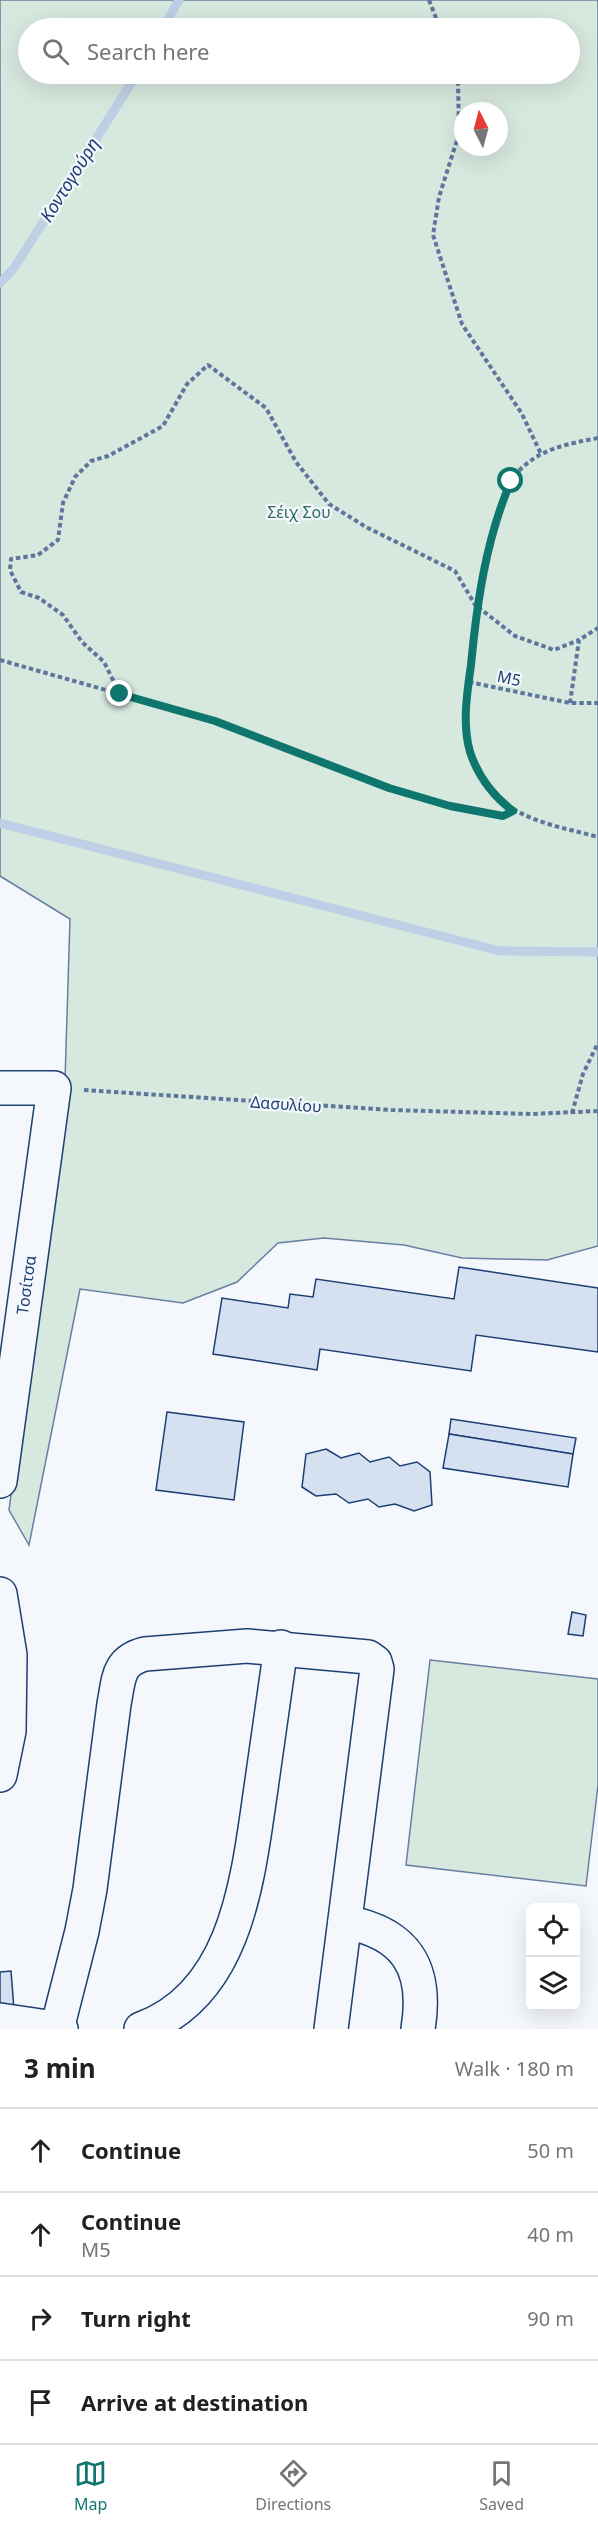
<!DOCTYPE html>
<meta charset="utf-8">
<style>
:root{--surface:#fff;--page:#f2f2f2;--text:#202124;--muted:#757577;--line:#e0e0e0;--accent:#0f766e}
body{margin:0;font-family:"Noto Sans",sans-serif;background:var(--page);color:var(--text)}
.controls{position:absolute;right:18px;bottom:18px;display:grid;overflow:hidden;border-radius:9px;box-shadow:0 6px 24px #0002}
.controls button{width:54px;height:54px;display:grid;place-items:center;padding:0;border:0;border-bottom:2px solid var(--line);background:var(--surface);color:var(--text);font:30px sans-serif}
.compass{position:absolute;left:454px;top:102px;width:54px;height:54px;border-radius:50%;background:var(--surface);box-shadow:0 6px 24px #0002;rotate:354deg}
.stop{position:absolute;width:18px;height:18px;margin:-14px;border:4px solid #0f766e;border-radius:50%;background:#fff}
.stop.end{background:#0f766e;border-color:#fff;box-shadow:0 2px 6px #0008}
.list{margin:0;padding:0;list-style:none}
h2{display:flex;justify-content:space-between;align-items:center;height:78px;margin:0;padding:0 24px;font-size:26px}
h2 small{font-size:20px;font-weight:400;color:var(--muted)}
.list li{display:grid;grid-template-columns:39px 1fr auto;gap:18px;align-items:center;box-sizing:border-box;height:84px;padding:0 24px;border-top:2px solid var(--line)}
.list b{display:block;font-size:22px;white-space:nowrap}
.list p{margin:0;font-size:20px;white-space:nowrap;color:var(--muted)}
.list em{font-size:20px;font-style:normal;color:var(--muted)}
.icon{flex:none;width:33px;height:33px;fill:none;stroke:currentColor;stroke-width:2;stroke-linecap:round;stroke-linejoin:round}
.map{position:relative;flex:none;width:598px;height:2029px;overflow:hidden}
.search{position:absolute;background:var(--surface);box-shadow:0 6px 24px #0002;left:18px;right:18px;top:18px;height:66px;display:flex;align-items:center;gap:15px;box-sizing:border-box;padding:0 21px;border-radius:33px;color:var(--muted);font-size:22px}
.sheet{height:414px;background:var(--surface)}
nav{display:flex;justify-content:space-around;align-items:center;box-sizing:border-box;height:84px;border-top:2px solid var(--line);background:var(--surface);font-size:16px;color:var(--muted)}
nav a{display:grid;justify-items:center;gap:3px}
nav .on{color:var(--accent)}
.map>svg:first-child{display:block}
.green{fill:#d7e8df;stroke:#687fa3;stroke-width:1.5;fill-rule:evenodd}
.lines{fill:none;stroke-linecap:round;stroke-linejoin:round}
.stream{stroke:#bed0e5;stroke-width:9}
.building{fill:#d5e0f0;stroke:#1d3f73;stroke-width:1.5}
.minor-casing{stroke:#1d3f73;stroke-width:36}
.path{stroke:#5e769c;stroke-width:4;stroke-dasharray:4.5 3;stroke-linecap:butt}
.minor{stroke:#f4f7fb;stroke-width:33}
.route{stroke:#0f766e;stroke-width:8}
.labels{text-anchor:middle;stroke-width:4.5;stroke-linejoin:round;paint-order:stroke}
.park-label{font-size:16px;fill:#2c6c60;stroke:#f4f7fb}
.street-label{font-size:16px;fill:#1d3f73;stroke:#f4f7fb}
.water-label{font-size:18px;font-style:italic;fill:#1d3f73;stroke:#f4f7fb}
</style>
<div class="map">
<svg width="598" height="2029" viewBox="0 0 598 2029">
<rect width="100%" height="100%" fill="#f4f7fb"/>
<!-- green -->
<g class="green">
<path d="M0 0H598V1246L547 1260 462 1258 404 1245 324 1238 278 1243 237 1282 183 1303 80 1289 29 1545 9 1510 65 1080 70 919 0 876ZM28 28H570V74H28ZM463 111H499V147H463Z"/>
<path d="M430 1660 598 1679V1785L586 1886 406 1865Z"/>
</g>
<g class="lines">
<!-- stream -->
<g class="stream">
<path d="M163 28 179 0"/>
<path d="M0 283 14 268 137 74"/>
<path d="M0 823 500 951 598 952"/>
</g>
</g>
<!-- building -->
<g class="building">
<path d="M459 1267 598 1288V1352L476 1335 471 1371 320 1349 317 1370 213 1354 222 1298 288 1308 290 1294 313 1297 316 1279 454 1299Z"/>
<path d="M167 1412 244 1422 234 1500 156 1490Z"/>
<path d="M451 1419 576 1438 573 1454 449 1434Z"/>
<path d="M449 1434 573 1454 568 1487 443 1468Z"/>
<path d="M326 1449 341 1458 359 1453 370 1462 389 1457 400 1466 417 1462 430 1472 432 1505 414 1511 395 1504 379 1507 368 1499 349 1503 336 1494 316 1496 302 1487 306 1454Z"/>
<path d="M572 1612 586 1615 583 1636 568 1634Z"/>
<path d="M11 1971 14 2009 0 2011V1972Z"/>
</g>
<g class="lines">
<defs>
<g id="minor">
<path d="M0 1088H54L0 1481"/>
<path d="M0 1594 10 1655 9 1731 0 1775"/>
<path d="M345 1922C406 1933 428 1968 418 2029"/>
<path d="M0 2020 61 2029"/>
<path d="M57 2029 82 1931 90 1889 114 1704C119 1679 117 1661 145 1654L247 1646 368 1657 375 1662 377 1669 331 2029"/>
<path d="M141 2029C238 1994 248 1876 261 1788 268 1741 274 1694 281 1647"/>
</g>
</defs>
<!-- minor casing -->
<use href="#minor" class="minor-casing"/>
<!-- path -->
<g class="path">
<path d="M429 0 440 28"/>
<path d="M456 74 458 80 459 134 439 197 433 235 462 324 522 414 541 454"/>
<path d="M598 438C567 444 538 449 517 473 485 508 460 695 468 743 471 759 479 775 489 788 516 821 558 826 598 837"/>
<path d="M478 607 515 636 554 650 579 640"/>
<path d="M0 660 215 721 389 788 450 806 503 816 513 811"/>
<path d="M469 682 570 703H598"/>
<path d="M120 694 104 662 82 642 63 615 39 598 21 592 10 570 11 559 38 555 58 540 63 503 75 477 91 461 108 456 163 426 187 384 208 365 266 408 296 462 329 504 366 527 455 571 477 608"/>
<path d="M570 703 579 640 598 628"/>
<path d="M84 1090 391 1110 531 1114 598 1111"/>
<path d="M572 1113 583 1074 598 1043"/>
</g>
<!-- minor -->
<use href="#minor" class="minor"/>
</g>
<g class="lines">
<!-- route -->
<path class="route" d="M120 694 215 721 389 788 450 806 503 816 513 811C493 796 478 776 470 752 462 724 467 693 471 665 477 602 486 539 511 481"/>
</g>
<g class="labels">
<!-- park labels -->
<g class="park-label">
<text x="299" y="518">Σέιχ Σου</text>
</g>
<!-- street labels -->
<g class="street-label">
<text transform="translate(509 678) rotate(12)" y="6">M5</text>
<text transform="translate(286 1104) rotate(4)" y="6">Δασυλίου</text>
<text transform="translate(26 1285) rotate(-82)" y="6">Τοσίτσα</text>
</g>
<!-- water labels -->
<g class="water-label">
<text transform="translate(70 180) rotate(-58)" y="6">Κοντογούρη</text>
</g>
</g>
</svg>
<div class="controls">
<button><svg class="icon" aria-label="locate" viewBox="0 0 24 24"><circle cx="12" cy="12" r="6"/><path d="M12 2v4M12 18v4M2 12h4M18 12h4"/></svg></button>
<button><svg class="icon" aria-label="layers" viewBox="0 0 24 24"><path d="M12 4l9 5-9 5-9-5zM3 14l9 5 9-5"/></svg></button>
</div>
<svg class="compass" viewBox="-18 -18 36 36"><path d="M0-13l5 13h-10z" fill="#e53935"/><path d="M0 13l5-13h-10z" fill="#757577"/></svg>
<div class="stop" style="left:511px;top:481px"></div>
<div class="stop end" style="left:120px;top:694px"></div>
<div class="search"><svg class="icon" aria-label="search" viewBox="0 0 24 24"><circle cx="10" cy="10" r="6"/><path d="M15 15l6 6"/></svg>Search here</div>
</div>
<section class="sheet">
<h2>3 min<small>Walk · 180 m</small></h2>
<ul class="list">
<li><svg class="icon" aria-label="ahead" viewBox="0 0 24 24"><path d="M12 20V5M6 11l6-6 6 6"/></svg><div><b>Continue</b></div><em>50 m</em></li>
<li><svg class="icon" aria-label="ahead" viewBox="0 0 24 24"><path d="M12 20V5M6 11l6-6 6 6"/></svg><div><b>Continue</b><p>M5</p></div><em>40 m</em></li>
<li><svg class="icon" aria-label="right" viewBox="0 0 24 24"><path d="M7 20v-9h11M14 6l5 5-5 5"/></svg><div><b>Turn right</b></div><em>90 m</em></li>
<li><svg class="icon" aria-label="arrive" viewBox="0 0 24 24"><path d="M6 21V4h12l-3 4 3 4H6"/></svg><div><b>Arrive at destination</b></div></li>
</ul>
</section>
<nav>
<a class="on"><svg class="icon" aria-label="map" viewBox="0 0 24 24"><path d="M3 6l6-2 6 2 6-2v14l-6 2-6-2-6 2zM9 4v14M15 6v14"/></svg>Map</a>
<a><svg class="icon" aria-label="directions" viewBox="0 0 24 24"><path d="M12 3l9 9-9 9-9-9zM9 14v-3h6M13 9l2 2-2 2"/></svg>Directions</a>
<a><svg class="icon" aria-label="saved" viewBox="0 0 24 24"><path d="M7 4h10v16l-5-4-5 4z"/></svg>Saved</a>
</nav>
